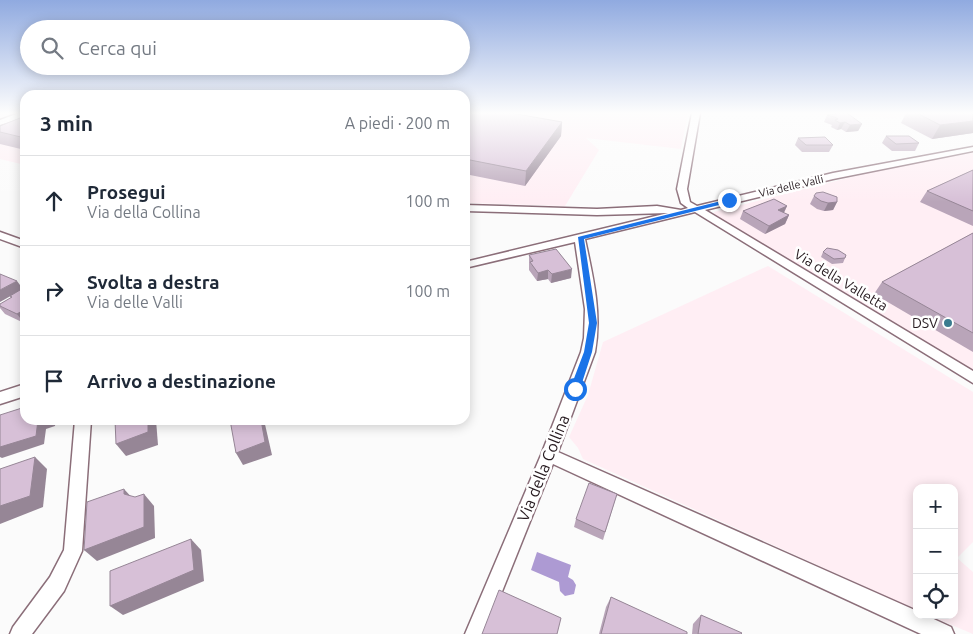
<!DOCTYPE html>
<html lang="it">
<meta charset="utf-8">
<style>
:root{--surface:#fff;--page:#f6f6f7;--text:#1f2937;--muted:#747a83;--line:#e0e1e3}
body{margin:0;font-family:Ubuntu,sans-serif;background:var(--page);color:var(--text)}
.controls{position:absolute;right:15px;bottom:15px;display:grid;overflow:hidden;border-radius:10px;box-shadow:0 2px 12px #0003}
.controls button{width:45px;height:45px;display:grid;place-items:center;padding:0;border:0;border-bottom:1px solid var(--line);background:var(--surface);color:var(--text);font:25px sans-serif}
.stop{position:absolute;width:15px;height:15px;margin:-11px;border:4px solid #1a73e8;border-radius:50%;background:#fff}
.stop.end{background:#1a73e8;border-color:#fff;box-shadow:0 1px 5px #0008}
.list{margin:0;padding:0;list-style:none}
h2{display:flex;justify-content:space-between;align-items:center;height:65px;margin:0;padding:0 20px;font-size:21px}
h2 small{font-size:16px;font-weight:400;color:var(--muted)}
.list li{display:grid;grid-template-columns:32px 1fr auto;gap:15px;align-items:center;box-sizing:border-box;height:90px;padding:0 20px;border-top:1px solid var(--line)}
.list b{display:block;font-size:19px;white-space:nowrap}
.list p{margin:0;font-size:16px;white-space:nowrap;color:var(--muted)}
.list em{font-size:16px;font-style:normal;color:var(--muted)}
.icon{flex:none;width:28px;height:28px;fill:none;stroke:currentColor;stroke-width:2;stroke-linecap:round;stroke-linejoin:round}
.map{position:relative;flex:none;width:973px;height:634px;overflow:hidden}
.search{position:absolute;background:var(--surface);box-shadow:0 2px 12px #0003;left:20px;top:20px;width:450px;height:55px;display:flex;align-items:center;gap:12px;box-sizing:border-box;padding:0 18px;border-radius:28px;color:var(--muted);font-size:19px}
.panel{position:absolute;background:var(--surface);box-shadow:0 2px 12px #0003;left:20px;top:90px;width:450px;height:335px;border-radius:15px}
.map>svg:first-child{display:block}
.built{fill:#ffeef4}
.water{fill:#ad9ad3}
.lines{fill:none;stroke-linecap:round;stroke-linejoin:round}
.minor-casing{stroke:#8b6e79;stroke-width:3}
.minor{fill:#fff;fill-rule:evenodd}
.wall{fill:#b9a5b9}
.shaded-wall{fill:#968696}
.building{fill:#d7c0d7;stroke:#968696}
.route{fill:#1a73e8}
.poi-dot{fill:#3b7c8f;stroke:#fff;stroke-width:2}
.labels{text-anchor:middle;stroke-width:5;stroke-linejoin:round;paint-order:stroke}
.far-street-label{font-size:11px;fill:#261a1f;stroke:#fff}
.street-label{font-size:14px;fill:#261a1f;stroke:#fff}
.poi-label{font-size:14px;fill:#261a1f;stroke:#fff;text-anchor:end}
.near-street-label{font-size:16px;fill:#261a1f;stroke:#fff}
</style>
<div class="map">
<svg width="973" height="634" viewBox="0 0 973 634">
<rect width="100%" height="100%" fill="#fbfbfb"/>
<!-- built -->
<g class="built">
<path d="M0 113H25V165L0 159Z"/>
<path d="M465 113H688L681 149 586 138 599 150 565 206 465 203Z"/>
<path d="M779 113H948L892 118Z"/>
<path d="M973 153V370L715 216 714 212 903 164Z"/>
<path d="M768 266 973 392V542L957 558 973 572V634L928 615H954V488H917V610L583 459 578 448 569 437 588 395 603 342Z"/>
</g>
<!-- water -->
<path class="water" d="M537 552 571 565 568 577 573 580 576 585 574 594 565 596 560 591 559 582 531 570Z"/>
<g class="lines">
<defs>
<g id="minor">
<path d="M19 113H25V117L0 125V120Z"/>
<path d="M692 113H700L687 189 690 202 697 206 833 173 973 147V151L833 179 705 210 973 371V383L695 212 585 239C593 277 602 313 595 352L558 452 917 611V615H925L951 627 954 634H921L553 464 485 634H465L541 455 581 352 584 338 585 309 575 242 465 268V262L668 213 597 215 465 211V205L597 209 657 206 681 210 688 208 681 203 677 189Z"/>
<path d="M0 232 25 241V248L0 239Z"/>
<path d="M25 384V396L0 404V392Z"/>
<path d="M75 420H91L82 551 64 591 32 634H10L13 627 50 577 64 550Z"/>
</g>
</defs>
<!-- minor casing -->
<use href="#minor" class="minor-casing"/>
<!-- minor -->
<use href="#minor" class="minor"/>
</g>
<!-- wall -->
<g class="wall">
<path d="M465 113 562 122 561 136 525 186 465 174Z"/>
<path d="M906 113H973V133L932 139 901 123Z"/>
<path d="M827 115 862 124 858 131 846 132 841 129 837 130 831 127 832 125 824 122Z"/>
<path d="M25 116V150L0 144V126Z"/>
<path d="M886 136 919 143 915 151H892L882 143Z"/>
<path d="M798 138 833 145 829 152H802L795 145Z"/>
<path d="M973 170V226L920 202 927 191Z"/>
<path d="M814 196 837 202 833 210 824 211 817 209 810 204Z"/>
<path d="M787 206 784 213 789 215 785 224 765 234 740 219 743 211Z"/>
<path d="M973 233V352L874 294 882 282Z"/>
<path d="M823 252 845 258 843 263 832 264 821 257Z"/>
<path d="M529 255 571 278 551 283 548 279 537 281 529 270Z"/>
<path d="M25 287V322L24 323 5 314 0 308V304L11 298 10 297Z"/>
<path d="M617 494 603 540 574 527 576 519Z"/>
<path d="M611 597 687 634H599L606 607Z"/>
<path d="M701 615 741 634H692L693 624Z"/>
</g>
<!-- shaded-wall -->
<g class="shaded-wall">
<path d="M973 121V133L932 139 940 125Z"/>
<path d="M562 122 561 136 525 186 526 171Z"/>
<path d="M845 122 841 129 837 130 840 123Z"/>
<path d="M862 124 858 131 846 132 850 125Z"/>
<path d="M837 202 833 210 824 211 828 203Z"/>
<path d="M787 206 783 214 778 210Z"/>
<path d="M789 215 785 224 765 234 769 226Z"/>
<path d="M572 269 571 278 551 283 552 274Z"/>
<path d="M548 270V279L537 281 538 273Z"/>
<path d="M17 281 23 289 0 302V290Z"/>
<path d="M25 309V322L24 323 17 314Z"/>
<path d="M38 420H56L55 426 46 429 44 444 2 458 0 457V443Z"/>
<path d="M148 420H156L158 445 126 456 116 444Z"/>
<path d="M261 420H264L272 455 243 465 236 453Z"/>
<path d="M35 457 47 469 43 507 0 524V506Z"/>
<path d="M124 489 135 501 124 494Z"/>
<path d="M144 494 154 506 155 538 97 561 84 550Z"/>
<path d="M191 539 201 550 204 581 123 615 110 606Z"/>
</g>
<!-- building -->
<g class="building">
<path d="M465 113H511L562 122 526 171 465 159Z"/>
<path d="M841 113H847L862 124 850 125 845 122 840 123 835 120 838 119 835 117 827 115Z"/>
<path d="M917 113H973V121L940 125Z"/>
<path d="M25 116V138L0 132V126Z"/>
<path d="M886 136H909L919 143 896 144Z"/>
<path d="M825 137 833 145H806L798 138Z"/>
<path d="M973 170V211L927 191Z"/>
<path d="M823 192 837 197V202L828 203 821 201 814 196 816 193Z"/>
<path d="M774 199 787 206 778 210 789 215 769 226 743 211Z"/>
<path d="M973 233V333L882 282Z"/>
<path d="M827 248 838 250 846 255 845 258 834 259 823 252Z"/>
<path d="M556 249 572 269 552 274 548 270 538 273 530 262 533 261 529 255Z"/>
<path d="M0 274 17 281 0 290Z"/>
<path d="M25 287V309L17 314 0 306V304L12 297 10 296Z"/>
<path d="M25 407V420H38L36 436 0 447V415Z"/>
<path d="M115 420H148V432L116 444Z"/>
<path d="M230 420H261L265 442 236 453Z"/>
<path d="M35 457 30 496 0 506V469Z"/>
<path d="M589 483 617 494 605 532 576 519Z"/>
<path d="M124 489V494L135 497 144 494V527L84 550 87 502Z"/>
<path d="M191 539 194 570 110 606V571Z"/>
<path d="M499 590 561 618 557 634H482Z"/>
<path d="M611 597 687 632V634H601Z"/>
<path d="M701 615 742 633 741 634H698Z"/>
</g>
<!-- sky -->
<linearGradient id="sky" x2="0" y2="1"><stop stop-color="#90aae0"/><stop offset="0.56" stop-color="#fdfdfd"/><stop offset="1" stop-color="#fdfdfd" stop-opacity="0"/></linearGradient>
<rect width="973" height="202" fill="url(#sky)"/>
<!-- route -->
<path class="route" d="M729 199 731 202 584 239 597 323 592 352 580 389 575 392 572 391 570 389 584 352 589 323 578 237Z"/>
<!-- markers -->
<circle class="poi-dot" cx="948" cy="323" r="5"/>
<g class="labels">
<!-- far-street labels -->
<g class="far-street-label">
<text transform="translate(791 186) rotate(-13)" y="4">Via delle Valli</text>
</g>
<!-- street labels -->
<g class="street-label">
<text transform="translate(841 280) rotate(31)" y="5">Via della Valletta</text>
</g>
<!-- poi labels -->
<g class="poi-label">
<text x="938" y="328">DSV</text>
</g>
<!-- near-street labels -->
<g class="near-street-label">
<text transform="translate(543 468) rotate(-68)" y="6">Via della Collina</text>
</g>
</g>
</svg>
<div class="controls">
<button>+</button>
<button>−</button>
<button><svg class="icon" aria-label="locate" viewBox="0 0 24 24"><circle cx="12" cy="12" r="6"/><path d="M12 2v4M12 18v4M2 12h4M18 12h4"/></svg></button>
</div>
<div class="stop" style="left:575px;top:389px"></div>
<div class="stop end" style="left:729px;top:200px"></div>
<div class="search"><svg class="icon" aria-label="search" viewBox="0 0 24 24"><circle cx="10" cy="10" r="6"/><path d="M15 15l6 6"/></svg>Cerca qui</div>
<section class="panel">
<h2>3 min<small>A piedi · 200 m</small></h2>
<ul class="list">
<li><svg class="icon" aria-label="ahead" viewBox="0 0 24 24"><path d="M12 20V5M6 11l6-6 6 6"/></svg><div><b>Prosegui</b><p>Via della Collina</p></div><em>100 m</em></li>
<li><svg class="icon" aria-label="right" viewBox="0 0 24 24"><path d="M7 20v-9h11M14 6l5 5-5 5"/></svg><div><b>Svolta a destra</b><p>Via delle Valli</p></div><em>100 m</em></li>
<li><svg class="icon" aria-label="arrive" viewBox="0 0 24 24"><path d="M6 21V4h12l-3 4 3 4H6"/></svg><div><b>Arrivo a destinazione</b></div></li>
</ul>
</section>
</div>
